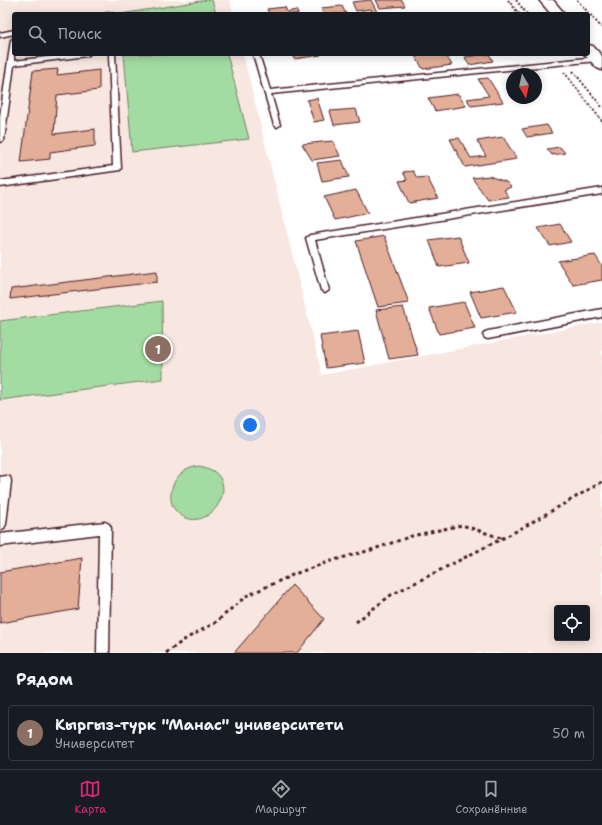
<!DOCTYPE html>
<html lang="ru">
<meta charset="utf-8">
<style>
:root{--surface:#171b24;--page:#242831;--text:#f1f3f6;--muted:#9ea1a6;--line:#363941;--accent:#db2777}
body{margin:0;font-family:"Shantell Sans",sans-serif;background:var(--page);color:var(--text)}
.controls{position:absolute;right:12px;bottom:12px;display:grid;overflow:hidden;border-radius:4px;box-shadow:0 2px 10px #0003}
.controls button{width:36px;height:36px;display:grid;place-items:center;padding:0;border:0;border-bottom:1px solid var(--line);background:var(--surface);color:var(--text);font:20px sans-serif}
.compass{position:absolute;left:506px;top:68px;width:36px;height:36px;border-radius:50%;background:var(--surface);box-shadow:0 2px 10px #0003;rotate:171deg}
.you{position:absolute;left:250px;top:425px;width:14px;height:14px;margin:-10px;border:3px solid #fff;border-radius:50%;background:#1a73e8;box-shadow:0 0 0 6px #1a73e833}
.badge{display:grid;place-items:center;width:26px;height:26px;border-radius:50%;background:var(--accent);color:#fff;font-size:13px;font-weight:700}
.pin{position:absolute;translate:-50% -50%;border:2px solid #fff;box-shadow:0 1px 4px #0006}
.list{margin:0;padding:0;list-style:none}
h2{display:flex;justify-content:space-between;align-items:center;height:52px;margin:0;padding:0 16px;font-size:17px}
h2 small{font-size:13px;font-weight:400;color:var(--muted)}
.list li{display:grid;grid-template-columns:26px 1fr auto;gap:12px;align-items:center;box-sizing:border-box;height:56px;margin:0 8px 8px;padding:0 8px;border:1px solid var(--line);border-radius:4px}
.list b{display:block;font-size:15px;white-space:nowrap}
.list p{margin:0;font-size:13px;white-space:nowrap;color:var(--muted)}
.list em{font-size:13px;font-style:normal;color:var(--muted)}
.icon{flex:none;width:22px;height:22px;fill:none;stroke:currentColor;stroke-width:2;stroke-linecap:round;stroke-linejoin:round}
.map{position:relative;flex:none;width:602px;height:653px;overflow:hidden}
.search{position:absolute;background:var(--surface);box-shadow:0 2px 10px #0003;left:12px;right:12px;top:12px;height:44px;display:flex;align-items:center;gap:10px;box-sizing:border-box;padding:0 14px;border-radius:4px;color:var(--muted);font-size:15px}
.sheet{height:116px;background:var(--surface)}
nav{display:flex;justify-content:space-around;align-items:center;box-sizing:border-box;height:56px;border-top:1px solid var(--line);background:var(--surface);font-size:11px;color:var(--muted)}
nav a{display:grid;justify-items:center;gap:2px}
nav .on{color:var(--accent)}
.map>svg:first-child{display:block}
.built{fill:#f7e7e0;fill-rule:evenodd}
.green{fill:#a3dca2;stroke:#767e66}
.building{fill:#e4af98;stroke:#4a1f2b}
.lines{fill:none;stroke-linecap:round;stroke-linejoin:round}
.lane-casing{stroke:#4a1f2b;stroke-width:3}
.secondary-casing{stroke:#4a1f2b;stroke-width:3}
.path-far1{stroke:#4a1f2b;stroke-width:2;stroke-dasharray:2 2;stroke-linecap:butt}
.path{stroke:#4a1f2b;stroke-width:3;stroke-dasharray:3.5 3.5;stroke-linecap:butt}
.lane{fill:#fff;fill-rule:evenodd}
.secondary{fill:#fff;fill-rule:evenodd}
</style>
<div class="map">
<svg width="602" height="653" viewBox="0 0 602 653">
<rect width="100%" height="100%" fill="#fff"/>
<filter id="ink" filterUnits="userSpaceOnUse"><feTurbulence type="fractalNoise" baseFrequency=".025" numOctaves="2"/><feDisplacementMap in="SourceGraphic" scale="8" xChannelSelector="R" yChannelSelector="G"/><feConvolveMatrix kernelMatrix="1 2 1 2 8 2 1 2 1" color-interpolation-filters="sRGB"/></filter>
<g filter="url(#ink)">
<!-- built -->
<path class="built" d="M0 0H230L233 14H14V54H243L322 375 602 322V653H0ZM557 608H587V638H557Z"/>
<!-- green -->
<g class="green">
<path d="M207 0H212L216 14H121Z"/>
<path d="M124 54H227L249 139 132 152Z"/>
<path d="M162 301 163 379 0 400V321Z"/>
<path d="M199 466C249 474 210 540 178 513 166 503 170 482 182 473 187 469 192 467 199 466Z"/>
</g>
<!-- building -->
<g class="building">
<path d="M371 0 378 14H373L371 9 356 11 352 2Z"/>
<path d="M376 0H402L405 6 380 8Z"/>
<path d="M342 6 346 14H323L321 8Z"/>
<path d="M285 7 287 12 296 10 298 14H261L269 13 267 9Z"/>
<path d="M292 54H320L321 55 294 59Z"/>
<path d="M414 54H445L452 65 423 69Z"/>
<path d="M489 54 493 61 469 65 465 57Z"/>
<path d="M58 69 57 75 99 70V90L57 95 54 134 95 129V146L50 152V159L21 162 33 71Z"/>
<path d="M488 78 503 102 471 106 467 99 489 96 478 79Z"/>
<path d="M458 94 466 106 435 111 428 98Z"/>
<path d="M317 98 324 120 314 122 307 100Z"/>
<path d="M356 109 360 122 334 125 330 111Z"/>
<path d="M547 125 552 133 527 137 522 129Z"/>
<path d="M503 137 517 159 465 167 450 139 459 138 471 158 486 156 477 141Z"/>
<path d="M333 141 340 156 312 160 302 144Z"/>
<path d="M560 147 565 153 552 155 547 149Z"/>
<path d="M342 160 349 177 322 181 317 163Z"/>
<path d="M413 171 417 178 427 177 438 198 409 203 399 181 407 180 403 172Z"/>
<path d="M489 176 506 182 511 187 504 190 509 197 488 200 472 178Z"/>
<path d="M356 190 368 213 335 220 324 197Z"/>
<path d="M560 224 571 242 550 246 538 228Z"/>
<path d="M384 236 409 303 378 307 356 241Z"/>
<path d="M458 236 469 263 439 267 429 240Z"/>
<path d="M595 255 602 266V280L573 285 558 261Z"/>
<path d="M157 271V282L10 299 11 289Z"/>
<path d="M504 286 517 312 481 318 470 292Z"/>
<path d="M464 302 475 328 439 334 429 308Z"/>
<path d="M403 307 418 355 389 359 376 310Z"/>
<path d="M358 331 365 363 326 368 320 336Z"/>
<path d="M82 558 78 609 0 623V572Z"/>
<path d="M292 585 324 619 297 653H234Z"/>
</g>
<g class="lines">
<defs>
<g id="lane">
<path d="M108 12 112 13 113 14H105Z"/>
<path d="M14 30V34L0 37V33Z"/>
<path d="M14 38V61L71 54H90L87 56 14 65 4 140 0 142V116L11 40Z"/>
<path d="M109 54H115L121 168 120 170 0 187V181L113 166Z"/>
<path d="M253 54H259L270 90 597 57 600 59 597 61 271 94 280 125 277 127 274 125Z"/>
<path d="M602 188V194L315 240 329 290 325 293 321 290 306 238 310 235Z"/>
<path d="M602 309V317L488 339 485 338 483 335 485 332 488 331Z"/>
<path d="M6 476 10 477 11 481 6 524 4 528 0 530V477Z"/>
<path d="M105 522 109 524 111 528 109 653H97L99 534 0 546V534Z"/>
</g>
<g id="secondary">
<path d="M539 0H553L565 14H551Z"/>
<path d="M588 45 593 46 602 56V70L597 68 584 54H588Z"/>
</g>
</defs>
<!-- lane casing -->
<use href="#lane" class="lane-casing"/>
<!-- secondary casing -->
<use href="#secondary" class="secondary-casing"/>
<!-- path-far1 -->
<g class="path-far1">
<path d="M508 0 519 14"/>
<path d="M516 0 527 14"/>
<path d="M577 0 602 28"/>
<path d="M573 71 602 107"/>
<path d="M564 72 602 121"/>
</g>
<!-- path -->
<g class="path">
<path d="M356 622 391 595 513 533 602 482"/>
<path d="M166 653 187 638 215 623 246 596 297 573 334 560 371 550 412 536 462 525 501 538"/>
</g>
<!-- lane -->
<use href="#lane" class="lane"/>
<!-- secondary -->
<use href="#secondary" class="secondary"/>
</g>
</g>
</svg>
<div class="controls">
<button><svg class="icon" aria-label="locate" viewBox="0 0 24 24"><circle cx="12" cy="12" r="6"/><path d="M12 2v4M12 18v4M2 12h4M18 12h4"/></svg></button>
</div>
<svg class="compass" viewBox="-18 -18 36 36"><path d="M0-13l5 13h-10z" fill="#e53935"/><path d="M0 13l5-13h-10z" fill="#9ea1a6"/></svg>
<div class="you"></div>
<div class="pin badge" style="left:158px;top:349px;background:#8d6e63">1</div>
<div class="search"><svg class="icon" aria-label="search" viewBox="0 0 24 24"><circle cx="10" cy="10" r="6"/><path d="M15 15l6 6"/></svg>Поиск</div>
</div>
<section class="sheet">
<h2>Рядом<small></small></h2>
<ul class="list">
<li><span class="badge" style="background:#8d6e63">1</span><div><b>Кыргыз-түрк &quot;Манас&quot; университети</b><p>Университет</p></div><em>50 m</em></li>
</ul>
</section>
<nav>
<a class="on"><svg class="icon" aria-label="map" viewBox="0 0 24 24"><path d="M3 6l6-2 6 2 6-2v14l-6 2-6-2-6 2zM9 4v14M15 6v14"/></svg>Карта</a>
<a><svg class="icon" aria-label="directions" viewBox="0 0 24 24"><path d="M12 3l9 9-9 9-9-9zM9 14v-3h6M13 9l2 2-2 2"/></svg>Маршрут</a>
<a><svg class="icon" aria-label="saved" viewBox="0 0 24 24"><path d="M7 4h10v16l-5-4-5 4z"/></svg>Сохранённые</a>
</nav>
